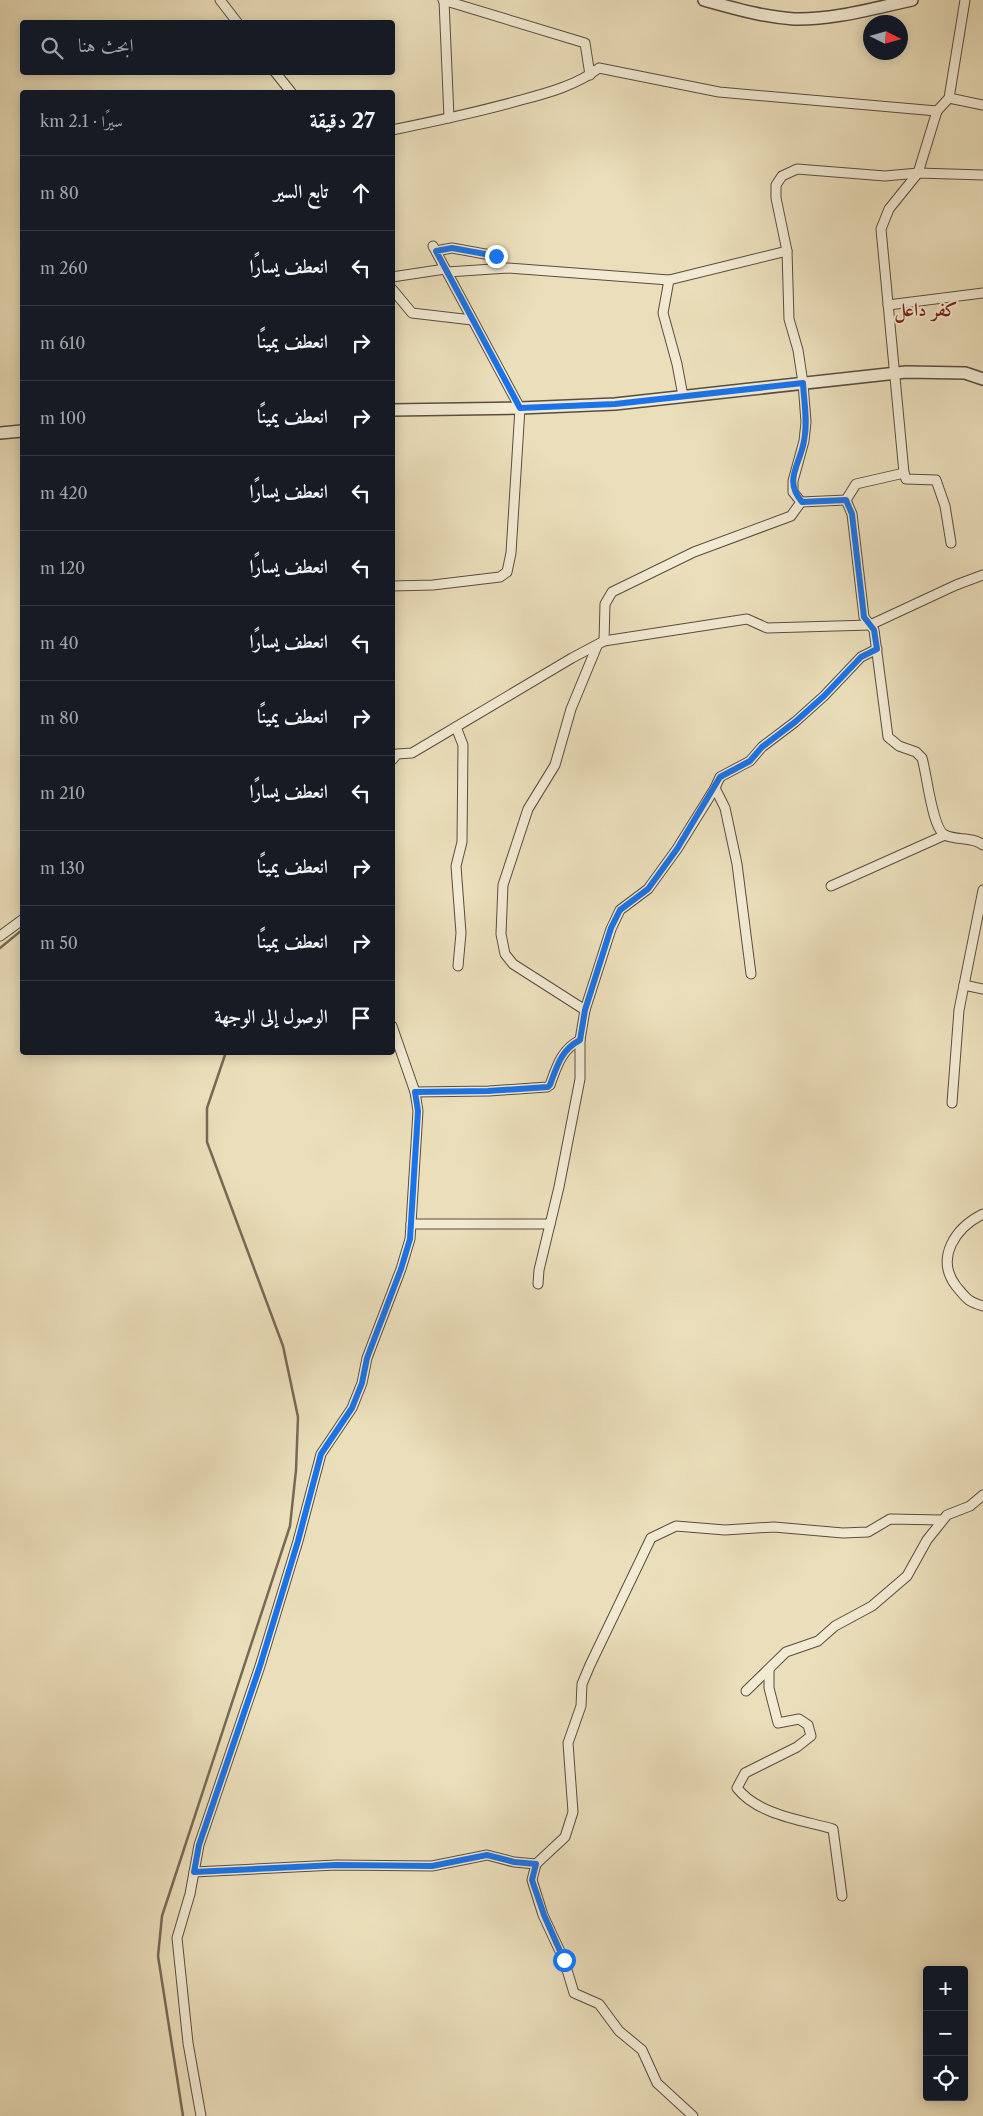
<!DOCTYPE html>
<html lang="ar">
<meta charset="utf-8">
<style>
:root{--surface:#171b24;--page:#20242c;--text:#f1f3f6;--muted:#9ea1a6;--line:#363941}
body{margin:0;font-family:"Libre Caslon Text",Amiri,serif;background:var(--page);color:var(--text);direction:rtl}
.controls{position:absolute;right:15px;bottom:15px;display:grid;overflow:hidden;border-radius:5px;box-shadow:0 2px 12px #0003}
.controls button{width:45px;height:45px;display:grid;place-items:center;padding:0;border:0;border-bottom:1px solid var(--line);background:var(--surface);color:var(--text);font:25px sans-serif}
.compass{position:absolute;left:863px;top:15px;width:45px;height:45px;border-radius:50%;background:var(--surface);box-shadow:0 2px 12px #0003;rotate:95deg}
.stop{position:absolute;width:15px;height:15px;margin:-11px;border:4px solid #1a73e8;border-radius:50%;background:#fff}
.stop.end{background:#1a73e8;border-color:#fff;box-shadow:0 1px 5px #0008}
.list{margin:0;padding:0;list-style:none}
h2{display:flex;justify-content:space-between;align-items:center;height:65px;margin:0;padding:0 20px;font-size:21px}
h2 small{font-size:16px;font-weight:400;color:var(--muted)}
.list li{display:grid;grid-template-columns:32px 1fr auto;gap:15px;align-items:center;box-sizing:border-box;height:75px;padding:0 20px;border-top:1px solid var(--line)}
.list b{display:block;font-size:19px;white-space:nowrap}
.list em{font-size:16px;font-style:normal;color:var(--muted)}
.icon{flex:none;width:28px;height:28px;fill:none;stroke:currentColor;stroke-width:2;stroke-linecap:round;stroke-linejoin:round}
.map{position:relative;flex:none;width:983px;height:2116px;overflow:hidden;direction:ltr}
.search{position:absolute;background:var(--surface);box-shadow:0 2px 12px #0003;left:20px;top:20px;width:375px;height:55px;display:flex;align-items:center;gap:12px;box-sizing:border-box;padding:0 18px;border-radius:5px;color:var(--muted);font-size:19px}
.panel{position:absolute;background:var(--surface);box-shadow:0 2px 12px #0003;left:20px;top:90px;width:375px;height:965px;border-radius:5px;direction:rtl}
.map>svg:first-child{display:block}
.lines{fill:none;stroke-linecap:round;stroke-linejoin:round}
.stream{stroke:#766957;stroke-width:2.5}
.minor-casing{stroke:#5a4d3f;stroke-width:11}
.tertiary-casing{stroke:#5a4d3f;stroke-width:14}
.minor{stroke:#f2ead3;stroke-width:9}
.tertiary{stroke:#f2ead3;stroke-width:11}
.route{stroke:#1a73e8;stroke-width:6}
.labels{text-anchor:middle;stroke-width:4;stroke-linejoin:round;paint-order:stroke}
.district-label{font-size:19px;font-weight:bold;fill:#7a1f14;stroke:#f2ead3}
</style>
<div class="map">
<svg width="983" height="2116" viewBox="0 0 983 2116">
<rect width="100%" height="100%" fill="#ebdfbb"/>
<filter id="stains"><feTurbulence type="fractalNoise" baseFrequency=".004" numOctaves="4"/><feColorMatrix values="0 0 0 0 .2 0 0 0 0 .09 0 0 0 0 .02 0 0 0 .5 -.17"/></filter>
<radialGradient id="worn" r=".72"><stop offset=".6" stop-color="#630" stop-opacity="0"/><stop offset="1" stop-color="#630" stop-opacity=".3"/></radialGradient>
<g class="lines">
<!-- stream -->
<g class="stream">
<path d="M0 948 22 930"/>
<path d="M183 2116 158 1956 162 1916 290 1526 296 1470 298 1417 283 1346 207 1142V1108L226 1052"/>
</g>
<defs>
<g id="minor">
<path d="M220 0 237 22"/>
<path d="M443 0 585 43 590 75"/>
<path d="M444 0 449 118"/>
<path d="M275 72 291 92"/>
<path d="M949 98 983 105"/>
<path d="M392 130C436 121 479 112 521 100 548 93 577 85 599 68L719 92 937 111 949 98 965 0"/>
<path d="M983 175 918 173 885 176 797 169 782 176 776 185V198L787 251 789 319 798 350 803 383 806 422 804 441 793 481V492L801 502 846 500 852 514 864 617 874 630 888 737 899 746 916 752 922 758C927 774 932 829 945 835 957 841 972 836 983 845"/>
<path d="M436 251 452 248 496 256"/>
<path d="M447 272 508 268 669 280"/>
<path d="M392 277 445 269"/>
<path d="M392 289 412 313 472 320"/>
<path d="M888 305 983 293"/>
<path d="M683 396 677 364 663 313 669 280 787 251"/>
<path d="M904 473 906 479 936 480 945 506 951 543"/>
<path d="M846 500 856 484 904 473 881 229 889 209 918 173 937 111"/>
<path d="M392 586 433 585 500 577 507 572 511 553 520 408 433 246"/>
<path d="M604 641 605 604 612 592 694 552 791 516 801 502"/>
<path d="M597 646 571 709 555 765 528 809 503 885 501 934 505 954 513 964 585 1010 611 929 620 910 648 889 677 849 715 788"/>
<path d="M456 727 463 745 462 842 456 866 461 933 458 966"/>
<path d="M392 760 397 754 412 753 572 658 604 641 747 619 767 628 870 625 956 585 983 575"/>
<path d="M831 886 945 835"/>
<path d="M983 890 964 985 983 989"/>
<path d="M0 936 22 920"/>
<path d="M751 974 737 864 725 808 715 788 720 777 750 761 762 747 795 722 824 696 861 657 877 649"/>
<path d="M392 1026 415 1092 418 1111 411 1224H550"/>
<path d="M415 1092 489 1091 547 1087 550 1085C557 1066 561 1050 580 1040"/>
<path d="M952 1103 959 1010 964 985"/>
<path d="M983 1214C955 1228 935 1258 956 1286 967 1299 967 1301 983 1306"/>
<path d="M538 1284 539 1270 559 1187 580 1079V1040L585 1010"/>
<path d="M769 1670V1688L778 1723 799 1719 808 1725 811 1736 797 1747 745 1773 737 1788C758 1815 802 1820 833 1829L842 1896"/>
<path d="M746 1691 786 1652 818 1641 835 1626 872 1606 907 1576 927 1540 947 1515 970 1506 983 1495"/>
<path d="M194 1872 336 1865 432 1866 487 1855 514 1862 536 1864"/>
<path d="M201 2116 188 2043 177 1938 190 1894 199 1845 260 1666 298 1541 321 1454 352 1408 362 1383 367 1358 401 1269 410 1239 411 1224"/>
<path d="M693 2116 657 2083 642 2050 619 2031 599 2004 574 1993 564 1960 543 1915 532 1880 536 1864 565 1837 573 1812 568 1743 581 1706 582 1684 590 1665 651 1538 676 1526 725 1530 774 1527 843 1533 868 1532 890 1519 942 1520"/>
</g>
<g id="tertiary">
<path d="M704 0C733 8 763 17 794 19 834 20 874 8 912 0"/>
<path d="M392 410 520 408 615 404 906 372 965 373 983 379"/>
<path d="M0 433 22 431"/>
</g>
</defs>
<!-- minor casing -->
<use href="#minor" class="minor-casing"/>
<!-- tertiary casing -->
<use href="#tertiary" class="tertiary-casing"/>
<!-- minor -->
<use href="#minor" class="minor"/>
<!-- tertiary -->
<use href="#tertiary" class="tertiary"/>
</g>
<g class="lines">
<!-- route -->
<path class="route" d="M496 256 452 248 436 251 520 408 615 404 803 383C804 402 808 422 804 441 800 465 783 480 802 502L846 500 852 514 864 617 874 630 877 649 861 657 824 696 795 722 762 747 750 761 720 777 677 849 648 889 620 910 611 928 585 1010 580 1040C561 1050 557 1066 550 1085L548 1087 488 1091 415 1092 418 1111 410 1239 401 1269 367 1358 362 1383 352 1408 321 1454 298 1541 260 1666 199 1845 194 1872 336 1865 432 1866 487 1855 514 1862 536 1864 532 1880 544 1915 564 1960"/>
</g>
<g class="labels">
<!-- district labels -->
<g class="district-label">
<text x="926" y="316">كفر داعل</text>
</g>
</g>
<rect width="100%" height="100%" filter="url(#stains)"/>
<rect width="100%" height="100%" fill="url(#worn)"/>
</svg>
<div class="controls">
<button>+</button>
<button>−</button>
<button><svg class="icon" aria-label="locate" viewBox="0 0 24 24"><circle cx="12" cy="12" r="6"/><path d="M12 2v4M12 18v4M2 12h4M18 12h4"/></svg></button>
</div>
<svg class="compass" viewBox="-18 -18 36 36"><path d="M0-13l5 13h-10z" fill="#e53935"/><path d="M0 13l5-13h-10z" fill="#9ea1a6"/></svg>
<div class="stop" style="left:564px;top:1960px"></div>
<div class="stop end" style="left:496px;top:256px"></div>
<div class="search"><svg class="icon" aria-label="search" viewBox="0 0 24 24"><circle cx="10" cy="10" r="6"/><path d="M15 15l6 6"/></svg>ابحث هنا</div>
<section class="panel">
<h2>27 دقيقة<small>سيرًا · 2.1 km</small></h2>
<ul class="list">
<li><svg class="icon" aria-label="ahead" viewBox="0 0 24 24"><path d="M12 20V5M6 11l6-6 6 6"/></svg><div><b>تابع السير</b></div><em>80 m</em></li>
<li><svg class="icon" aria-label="left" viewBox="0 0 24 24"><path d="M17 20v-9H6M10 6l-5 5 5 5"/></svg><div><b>انعطف يسارًا</b></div><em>260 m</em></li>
<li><svg class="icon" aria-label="right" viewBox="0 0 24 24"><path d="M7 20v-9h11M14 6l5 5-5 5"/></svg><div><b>انعطف يمينًا</b></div><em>610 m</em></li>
<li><svg class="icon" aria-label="right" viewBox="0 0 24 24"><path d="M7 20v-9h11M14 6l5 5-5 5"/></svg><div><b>انعطف يمينًا</b></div><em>100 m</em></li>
<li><svg class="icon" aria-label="left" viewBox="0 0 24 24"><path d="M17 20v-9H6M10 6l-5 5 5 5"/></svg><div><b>انعطف يسارًا</b></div><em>420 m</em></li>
<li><svg class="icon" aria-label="left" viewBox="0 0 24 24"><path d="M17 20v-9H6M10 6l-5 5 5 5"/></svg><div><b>انعطف يسارًا</b></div><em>120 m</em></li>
<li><svg class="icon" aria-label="left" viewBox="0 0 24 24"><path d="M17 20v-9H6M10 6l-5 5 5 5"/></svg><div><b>انعطف يسارًا</b></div><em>40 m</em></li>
<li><svg class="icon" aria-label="right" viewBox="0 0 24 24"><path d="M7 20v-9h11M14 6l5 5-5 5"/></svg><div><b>انعطف يمينًا</b></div><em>80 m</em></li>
<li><svg class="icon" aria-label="left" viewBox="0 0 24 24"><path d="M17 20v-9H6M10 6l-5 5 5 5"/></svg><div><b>انعطف يسارًا</b></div><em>210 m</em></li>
<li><svg class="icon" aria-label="right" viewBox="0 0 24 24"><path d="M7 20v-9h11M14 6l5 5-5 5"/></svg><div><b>انعطف يمينًا</b></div><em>130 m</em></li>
<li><svg class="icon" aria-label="right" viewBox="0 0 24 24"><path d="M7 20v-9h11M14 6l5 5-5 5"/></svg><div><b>انعطف يمينًا</b></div><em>50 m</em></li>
<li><svg class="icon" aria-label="arrive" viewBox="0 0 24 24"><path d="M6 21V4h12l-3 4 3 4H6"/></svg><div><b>الوصول إلى الوجهة</b></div></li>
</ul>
</section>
</div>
